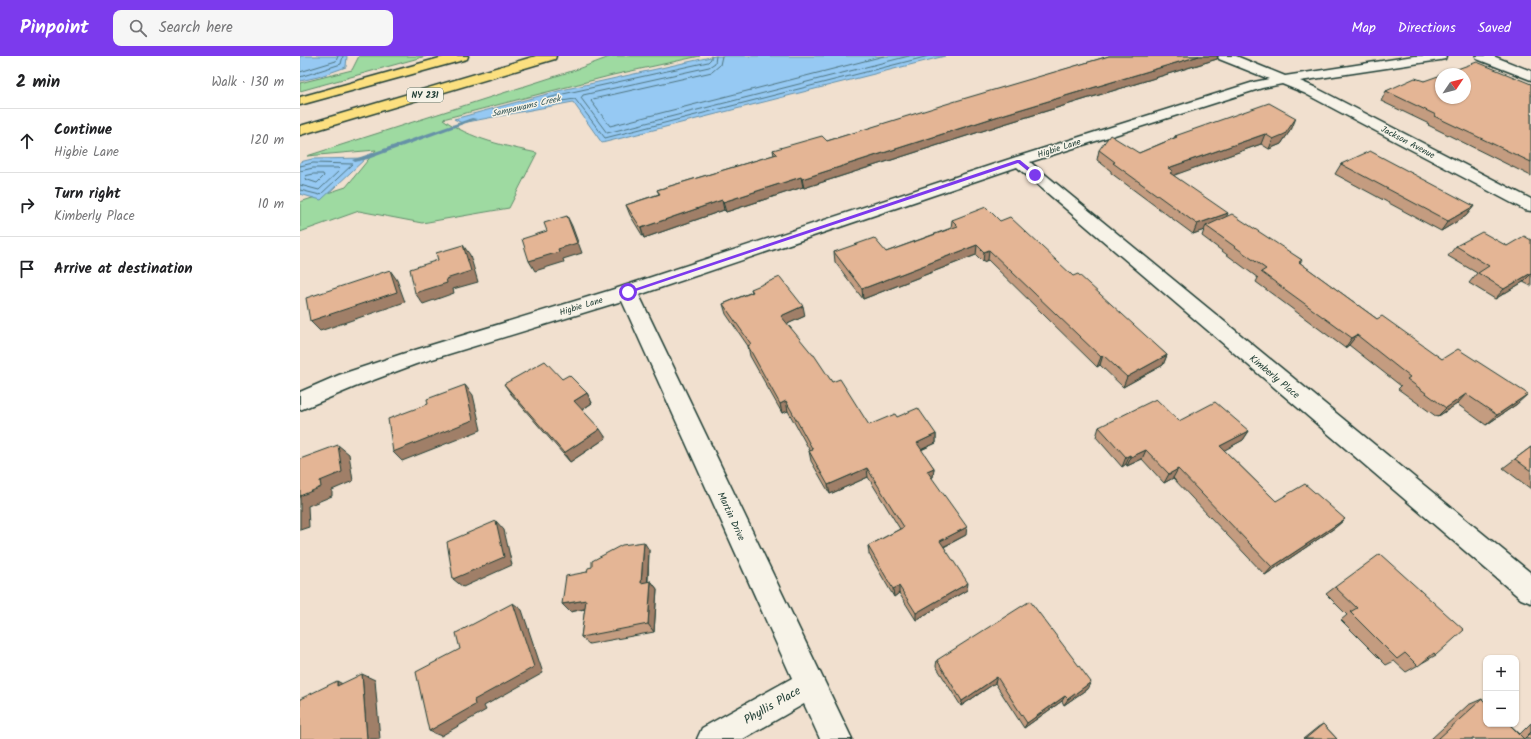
<!DOCTYPE html>
<meta charset="utf-8">
<style>
:root{--surface:#fff;--page:#f6f6f6;--text:#202124;--muted:#757577;--line:#e0e0e0;--accent:#7c3aed}
body{margin:0;font-family:Kalam,sans-serif;background:var(--page);color:var(--text)}
.controls{position:absolute;right:12px;bottom:12px;display:grid;overflow:hidden;border-radius:8px;box-shadow:0 1px 3px #0004}
.controls button{width:36px;height:36px;display:grid;place-items:center;padding:0;border:0;border-bottom:1px solid var(--line);background:var(--surface);color:var(--text);font:20px sans-serif}
.compass{position:absolute;left:1135px;top:12px;width:36px;height:36px;border-radius:50%;background:var(--surface);box-shadow:0 1px 3px #0004;rotate:55deg}
.stop{position:absolute;width:12px;height:12px;margin:-9px;border:3px solid #7c3aed;border-radius:50%;background:#fff}
.stop.end{background:#7c3aed;border-color:#fff;box-shadow:0 1px 4px #0008}
.list{margin:0;padding:0;list-style:none}
h2{display:flex;justify-content:space-between;align-items:center;height:52px;margin:0;padding:0 16px;font-size:17px}
h2 small{font-size:13px;font-weight:400;color:var(--muted)}
.list li{display:grid;grid-template-columns:26px 1fr auto;gap:12px;align-items:center;box-sizing:border-box;height:64px;padding:0 16px;border-top:1px solid var(--line)}
.list b{display:block;font-size:15px;white-space:nowrap}
.list p{margin:0;font-size:13px;white-space:nowrap;color:var(--muted)}
.list em{font-size:13px;font-style:normal;color:var(--muted)}
.icon{flex:none;width:22px;height:22px;fill:none;stroke:currentColor;stroke-width:2;stroke-linecap:round;stroke-linejoin:round}
.map{position:relative;flex:none;width:1231px;height:683px;overflow:hidden}
header{display:flex;align-items:center;gap:24px;box-sizing:border-box;height:56px;padding:0 20px;background:var(--accent);color:#fff}
header strong{font-size:19px}
nav{display:flex;gap:22px;margin-inline-start:auto;font-size:14px}
.search{width:280px;height:36px;background:var(--page);display:flex;align-items:center;gap:10px;box-sizing:border-box;padding:0 14px;border-radius:8px;color:var(--muted);font-size:15px}
main{display:flex}
aside{flex:1;background:var(--surface)}
.map>svg:first-child{display:block}
.green{fill:#9edaa1;stroke:#5e8c6a}
.water{fill:#96c9f3;stroke:#6691a7}
.lines{fill:none;stroke-linecap:round;stroke-linejoin:round}
.shore{stroke:#4f7580;stroke-width:1}
.stream{fill:#6691a7;fill-rule:evenodd}
.minor-casing{stroke:#1f3d34;stroke-width:3}
.major-casing{stroke:#1f3d34;stroke-width:3}
.minor{fill:#f7f3e8;fill-rule:evenodd}
.major{fill:#fce080;fill-rule:evenodd}
.wall{fill:#c49c80;stroke:#1f3d34}
.shaded-wall{fill:#a07f68;stroke:#1f3d34}
.building{fill:#e4b595;stroke:#1f3d34}
.route{fill:#7c3aed}
.labels{text-anchor:middle;stroke-width:3;stroke-linejoin:round;paint-order:stroke}
.shield{fill:#f7f3e8;stroke:#60746a;stroke-width:1}
.shield-label{font-size:9px;font-weight:bold;fill:#1f3d34}
.far-water-label{font-size:9px;font-style:italic;fill:#37595a;stroke:#f7f3e8}
.far-street-label{font-size:9px;fill:#1f3d34;stroke:#f7f3e8}
.street-label{font-size:10px;fill:#1f3d34;stroke:#f7f3e8}
.near-street-label{font-size:12px;fill:#1f3d34;stroke:#f7f3e8}
</style>
<header>
<strong>Pinpoint</strong>
<div class="search"><svg class="icon" aria-label="search" viewBox="0 0 24 24"><circle cx="10" cy="10" r="6"/><path d="M15 15l6 6"/></svg>Search here</div>
<nav><a>Map</a><a>Directions</a><a>Saved</a></nav>
</header>
<main>
<aside>
<h2>2 min<small>Walk · 130 m</small></h2>
<ul class="list">
<li><svg class="icon" aria-label="ahead" viewBox="0 0 24 24"><path d="M12 20V5M6 11l6-6 6 6"/></svg><div><b>Continue</b><p>Higbie Lane</p></div><em>120 m</em></li>
<li><svg class="icon" aria-label="right" viewBox="0 0 24 24"><path d="M7 20v-9h11M14 6l5 5-5 5"/></svg><div><b>Turn right</b><p>Kimberly Place</p></div><em>10 m</em></li>
<li><svg class="icon" aria-label="arrive" viewBox="0 0 24 24"><path d="M6 21V4h12l-3 4 3 4H6"/></svg><div><b>Arrive at destination</b></div></li>
</ul>
</aside>
<div class="map">
<svg width="1231" height="683" viewBox="0 0 1231 683">
<rect width="100%" height="100%" fill="#f1e0cf"/>
<filter id="ink" filterUnits="userSpaceOnUse"><feTurbulence type="fractalNoise" baseFrequency=".025" numOctaves="2"/><feDisplacementMap in="SourceGraphic" scale="8" xChannelSelector="R" yChannelSelector="G"/><feConvolveMatrix kernelMatrix="1 2 1 2 8 2 1 2 1" color-interpolation-filters="sRGB"/></filter>
<g filter="url(#ink)">
<!-- green -->
<g class="green">
<path d="M59 0H126L0 35V27L52 14Z"/>
<path d="M312 0H400L313 19 143 63C170 83 205 90 237 97L209 152 122 167 59 155 0 176V146L46 131 76 94 7 100 275 14Z"/>
</g>
<!-- water -->
<g class="water">
<path d="M0 0H47L46 11 18 21 0 25Z"/>
<path d="M415 0H645L302 87 273 46 162 67 154 63 262 34Z"/>
<path d="M66 102 21 144 0 138V106L12 103Z"/>
</g>
<g class="lines">
<!-- shore -->
<g class="shore">
<path d="M411 0V3L408 6 263 38 241 44 240 46 242 48 275 43 305 82 629 0"/>
<path d="M416 0 415 7 409 11 283 39 281 42 307 77 609 0"/>
<path d="M422 0 420 9 412 16 293 43 291 45 310 70 584 0"/>
<path d="M0 16 36 5 38 0"/>
<path d="M0 21 41 8 43 0"/>
<path d="M0 110 13 107 53 108 20 139 0 134"/>
<path d="M0 115 13 112H38L40 114 19 134 0 129"/>
<path d="M14 118H23L24 120 17 127 5 123 6 120Z"/>
</g>
<!-- stream -->
<path class="stream" d="M172 62 177 63 68 103 55 106 52 104Z"/>
<defs>
<g id="minor">
<path d="M918 0H936L985 20 1114 0H1146L1145 3 1140 4 1000 25 1014 31 1231 143V155L1225 154 1004 37 982 28 962 32 730 106 1231 517V547L1221 543 717 111 339 239 552 683H520L504 648 443 683H397L402 672 492 622 322 245 116 308 55 331 0 354V336L39 319 102 298 321 231 713 102 954 26 969 23 919 3Z"/>
<path d="M1176 0H1193L1231 15V24L1177 3Z"/>
</g>
<g id="major">
<path d="M147 0H168L167 3 0 49V41Z"/>
<path d="M236 0H256L255 3 0 79V70Z"/>
</g>
</defs>
<!-- minor casing -->
<use href="#minor" class="minor-casing"/>
<!-- major casing -->
<use href="#major" class="major-casing"/>
<!-- minor -->
<use href="#minor" class="minor"/>
<!-- major -->
<use href="#major" class="major"/>
</g>
<!-- wall -->
<g class="wall">
<path d="M809 0H918L917 3 704 68 504 132 503 131 426 156 424 154 344 182 330 159 326 149 359 138 357 134 474 99 473 94 527 85Z"/>
<path d="M1124 25 1231 28V120L1128 69 1129 68 1081 45 1086 35Z"/>
<path d="M992 72 981 88 969 93 961 88 873 119 927 161 1002 204 1000 207 1077 263 1142 303 1217 348 1186 369 1157 348 1137 361 1098 333 1101 330 1049 289 1045 292 956 226 958 222 902 180 904 174 893 178 811 117V115L797 104 799 94 839 97 874 82 875 80Z"/>
<path d="M1041 108 1174 150 1166 160 1141 175 1035 118Z"/>
<path d="M652 164 700 165 773 220 867 299 863 309 823 331 800 309 797 311 688 204 683 206 676 199 563 243 535 206 534 196H586L651 172Z"/>
<path d="M1231 184V230L1223 226 1195 243 1169 227 1177 217 1148 200 1156 190H1207Z"/>
<path d="M451 233 505 260 487 268 532 326 569 369 597 361 636 378V387L621 394 634 412 633 421 631 422 666 479 644 491 667 534 616 564 599 537 594 541 569 498 568 490 600 473 568 421 530 438 511 405 509 395H510L488 355 482 357 450 300 448 290 426 258 423 248 452 236Z"/>
<path d="M262 323 287 337 292 347 282 354 306 382 270 406 211 338 204 328Z"/>
<path d="M879 365 949 375 943 384 924 394 976 445 1045 463 1036 471 965 519 873 422 864 427 842 403 827 410 826 408 822 411 796 381 799 371Z"/>
<path d="M1231 391V433L1203 412Z"/>
<path d="M349 494 348 526 351 525 357 533 354 576 289 588 281 581 285 553 270 556 287 516 292 511Z"/>
<path d="M1035 531 1136 599 1106 616 1094 605 1086 609 1041 564 1047 559 1026 538Z"/>
<path d="M637 604 787 633 764 649 762 645 724 672 695 627 661 650 636 610Z"/>
<path d="M1182 643 1220 678 1231 667V683H1131L1168 649Z"/>
<path d="M1023 668 1037 683H1003L1018 671Z"/>
</g>
<!-- shaded-wall -->
<g class="shaded-wall">
<path d="M899 0H918L917 3 704 68 504 132 502 123 705 58Z"/>
<path d="M996 62 992 72 981 88 969 93 973 83Z"/>
<path d="M965 78 961 88 872 120 868 112Z"/>
<path d="M501 121 503 131 426 156 423 146Z"/>
<path d="M422 144 424 154 344 182 341 172Z"/>
<path d="M1174 150 1166 160 1141 175 1148 165Z"/>
<path d="M928 157 924 167 906 170 904 174 893 178 897 168Z"/>
<path d="M267 160 272 170 282 197 263 203 264 206 235 215 229 205 258 193Z"/>
<path d="M163 189 170 199 178 226 153 233 154 237 123 248 115 237 146 223Z"/>
<path d="M677 189 676 199 563 243 562 233Z"/>
<path d="M689 194 688 204 683 206 684 196Z"/>
<path d="M90 214 97 224 105 246 20 275 10 265Z"/>
<path d="M1231 217V218L1223 226 1195 243 1204 233Z"/>
<path d="M503 250 505 260 483 270 481 260Z"/>
<path d="M1057 279 1049 289 1045 292 1052 282Z"/>
<path d="M803 299 800 309 797 311 801 301Z"/>
<path d="M867 299 863 309 823 331 827 321Z"/>
<path d="M165 329 173 339 181 374 102 405 93 396Z"/>
<path d="M287 337 292 347 280 355 274 345Z"/>
<path d="M1166 338 1157 348 1137 361 1146 352Z"/>
<path d="M1228 338 1217 348 1186 369 1197 359Z"/>
<path d="M486 345 488 355 482 357 480 348Z"/>
<path d="M300 373 306 382 270 406 264 397Z"/>
<path d="M949 375 943 384 914 400 920 390Z"/>
<path d="M636 378V387L616 396 617 387Z"/>
<path d="M38 389 49 398 53 425 32 434V440L8 450 9 471 0 474V440L20 425Z"/>
<path d="M846 394 842 403 827 410 831 401Z"/>
<path d="M830 399 826 408 822 411 826 401Z"/>
<path d="M567 412 568 421 530 438 528 429Z"/>
<path d="M634 412 633 421 626 424 627 415Z"/>
<path d="M878 413 873 422 864 427 869 418Z"/>
<path d="M1045 463 1036 471 965 519 972 511Z"/>
<path d="M196 465 204 474 212 509 163 531 153 523Z"/>
<path d="M667 471 666 479 639 493 640 485Z"/>
<path d="M344 486 349 494 347 535 341 527Z"/>
<path d="M351 525 357 533 354 576 348 568Z"/>
<path d="M668 527 667 534 616 564V557Z"/>
<path d="M599 530V537L594 541 593 533Z"/>
<path d="M286 544 293 551 270 556 262 548Z"/>
<path d="M213 547 222 554 243 617 184 650 186 654 141 680 129 675 174 644Z"/>
<path d="M62 618 75 624 80 683H67Z"/>
<path d="M697 621 695 627 661 650 662 645Z"/>
<path d="M37 625 50 632 37 630Z"/>
<path d="M791 626 787 633 764 649 768 643Z"/>
<path d="M765 640 762 645 724 672 727 667Z"/>
</g>
<!-- building -->
<g class="building">
<path d="M809 0H899L705 58 502 123 501 121 423 146 422 144 341 172 326 149 360 138 357 134 477 98 473 94 522 80 527 85 656 45Z"/>
<path d="M1177 6 1231 28V106L1134 60 1136 59 1086 35 1115 22 1124 25 1141 19V42H1165V18H1143Z"/>
<path d="M969 47 996 62 985 78 973 83 965 78 868 112 873 115 870 117 928 157 897 168 813 107 815 106 799 94 810 79 839 97 877 81 875 80Z"/>
<path d="M1070 95 1174 150 1148 165 1041 108Z"/>
<path d="M686 151 700 165 710 161 773 220 778 218 867 299 827 321 803 299 801 301 689 194 684 196 677 189 562 233 534 196 574 182 586 196 658 170 652 164Z"/>
<path d="M932 158 1002 204 999 206 1077 263 1082 260 1142 303 1158 293 1228 338 1197 359 1166 338 1146 352 1107 323 1110 321 1057 279 1052 282 961 216 966 213 906 170Z"/>
<path d="M267 160 277 187 258 193 259 196 229 205 222 183 247 175 244 167Z"/>
<path d="M1182 176 1207 190 1224 180 1231 184V217L1204 233 1178 217 1189 210 1156 190Z"/>
<path d="M163 189 171 215 146 223 147 227 115 237 110 213 138 204 136 197Z"/>
<path d="M90 214 97 236 10 265 6 242Z"/>
<path d="M480 221 503 250 481 260 513 299H514L532 326 540 323 569 369 595 358 597 361 618 352 636 378 617 387 634 412 627 415 667 471 640 485 668 527 616 557 599 530 593 533 568 490 604 471 567 412 528 429 509 395 513 394 486 345 480 348 448 290 451 288 423 248 453 236 451 233Z"/>
<path d="M245 305 262 323 269 319 287 337 274 345 300 373 264 397 204 328Z"/>
<path d="M165 329 173 364 93 396 88 363 128 348 127 343Z"/>
<path d="M856 343 879 365 915 346 949 375 920 390 976 445 1005 428 1045 463 972 511 878 413 869 418 846 394 831 401 830 399 826 401 799 371Z"/>
<path d="M38 389 42 416 20 425 21 431 0 440V403Z"/>
<path d="M1231 391V415L1215 403Z"/>
<path d="M196 465 204 501 153 523 147 486Z"/>
<path d="M344 486 341 527 351 525 348 568 281 581 286 544 262 548 266 520 287 516 288 512 292 511V505L322 489Z"/>
<path d="M1080 498 1164 574 1136 599 1134 597 1118 610 1105 597 1097 603 1050 556 1057 552 1035 531Z"/>
<path d="M730 545 791 626 768 643 765 640 727 667 697 621 662 645 637 604Z"/>
<path d="M213 547 234 611 174 644 175 649 129 675 116 616 160 593 156 577Z"/>
<path d="M62 618 67 683H0V643L37 625V630Z"/>
<path d="M1182 643 1186 647V668H1209L1224 683 1231 676V683H1138Z"/>
<path d="M1023 668 1037 683H1005Z"/>
</g>
</g>
<!-- route -->
<path class="route" d="M717 104H720L737 118V120H734L718 107 330 237 325 236Z"/>
<g class="labels">
<!-- shield labels -->
<rect class="shield" x="107" y="32" width="36" height="14" rx="3"/>
<g class="shield-label">
<text x="125" y="42">NY 231</text>
</g>
<!-- far-water labels -->
<g class="far-water-label">
<text transform="translate(226 50) rotate(-13)" y="3">Sampawams Creek</text>
</g>
<!-- far-street labels -->
<g class="far-street-label">
<text transform="translate(1108 86) rotate(28)" y="3">Jackson Avenue</text>
<text transform="translate(759 92) rotate(-18)" y="3">Higbie Lane</text>
<text transform="translate(281 250) rotate(-17)" y="3">Higbie Lane</text>
</g>
<!-- street labels -->
<g class="street-label">
<text transform="translate(975 320) rotate(40)" y="4">Kimberly Place</text>
<text transform="translate(432 460) rotate(65)" y="4">Martin Drive</text>
</g>
<!-- near-street labels -->
<g class="near-street-label">
<text transform="translate(472 649) rotate(-30)" y="4">Phyllis Place</text>
</g>
</g>
</svg>
<div class="controls">
<button>+</button>
<button>−</button>
</div>
<svg class="compass" viewBox="-18 -18 36 36"><path d="M0-13l5 13h-10z" fill="#e53935"/><path d="M0 13l5-13h-10z" fill="#757577"/></svg>
<div class="stop" style="left:328px;top:236px"></div>
<div class="stop end" style="left:735px;top:119px"></div>
</div>
</main>
